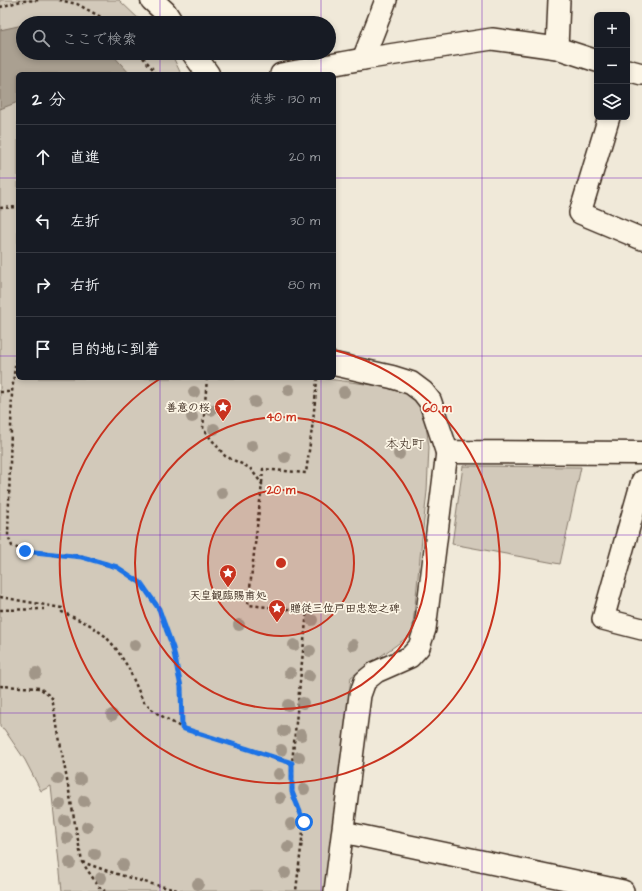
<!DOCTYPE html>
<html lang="ja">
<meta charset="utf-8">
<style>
:root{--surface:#171b24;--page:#20242c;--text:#f1f3f6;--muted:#9ea1a6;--line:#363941}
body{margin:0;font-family:"Architects Daughter","Klee One",sans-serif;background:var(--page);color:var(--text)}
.controls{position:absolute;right:12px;top:12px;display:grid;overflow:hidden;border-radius:6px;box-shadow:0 2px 6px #0003}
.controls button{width:36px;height:36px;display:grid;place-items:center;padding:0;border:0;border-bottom:1px solid var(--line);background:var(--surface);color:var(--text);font:20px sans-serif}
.stop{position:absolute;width:12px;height:12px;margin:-9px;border:3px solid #1a73e8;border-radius:50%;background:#fff}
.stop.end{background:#1a73e8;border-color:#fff;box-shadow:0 1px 4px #0008}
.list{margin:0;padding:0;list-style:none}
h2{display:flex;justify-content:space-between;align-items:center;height:52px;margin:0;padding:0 16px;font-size:17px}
h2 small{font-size:13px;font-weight:400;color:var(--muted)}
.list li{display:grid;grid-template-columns:26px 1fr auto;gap:12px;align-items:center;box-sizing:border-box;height:64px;padding:0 16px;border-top:1px solid var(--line)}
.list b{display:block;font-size:15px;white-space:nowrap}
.list em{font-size:13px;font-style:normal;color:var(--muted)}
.icon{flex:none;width:22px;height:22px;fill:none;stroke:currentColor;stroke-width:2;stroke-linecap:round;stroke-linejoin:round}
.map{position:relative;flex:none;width:642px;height:891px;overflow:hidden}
.search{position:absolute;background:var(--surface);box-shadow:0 2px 6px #0003;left:16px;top:16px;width:320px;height:44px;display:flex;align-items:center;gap:10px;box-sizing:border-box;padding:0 14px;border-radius:22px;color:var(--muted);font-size:15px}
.panel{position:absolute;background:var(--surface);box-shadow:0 2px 6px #0003;left:16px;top:72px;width:320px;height:308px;border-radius:6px}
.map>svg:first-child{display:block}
.green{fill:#d2c9ba;stroke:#867a6c}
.water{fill:#aaa091;stroke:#7e7163}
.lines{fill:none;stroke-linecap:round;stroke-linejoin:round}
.minor-casing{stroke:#3b2a1e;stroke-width:24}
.tertiary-casing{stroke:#3b2a1e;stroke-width:25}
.path{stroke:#3b2a1e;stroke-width:2.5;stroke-dasharray:3 3;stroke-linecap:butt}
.minor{stroke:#fcf5e5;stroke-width:21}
.tertiary{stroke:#fcf5e5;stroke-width:22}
.tree{fill:#a19688}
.route{stroke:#1a73e8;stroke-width:5}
.grid{fill:none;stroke:#7b2cbf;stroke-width:1;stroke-opacity:0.55}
.ring{fill:none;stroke:#c8321e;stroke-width:2}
.labels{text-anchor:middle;stroke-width:3.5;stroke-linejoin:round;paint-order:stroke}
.poi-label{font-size:11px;font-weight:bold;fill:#3b2a1e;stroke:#fcf5e5;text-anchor:end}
.quarter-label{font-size:13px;fill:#3b2a1e;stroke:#fcf5e5}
.centre{fill:#c8321e;stroke:#fcf5e5;stroke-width:2}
.ring-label{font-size:12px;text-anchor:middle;font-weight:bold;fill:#c8321e;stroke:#fcf5e5;stroke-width:3.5;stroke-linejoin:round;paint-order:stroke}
</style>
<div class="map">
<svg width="642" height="891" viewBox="0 0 642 891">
<rect width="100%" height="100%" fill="#f0e9d9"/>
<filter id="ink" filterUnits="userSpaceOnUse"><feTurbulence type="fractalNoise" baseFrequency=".025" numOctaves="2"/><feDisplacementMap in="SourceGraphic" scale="8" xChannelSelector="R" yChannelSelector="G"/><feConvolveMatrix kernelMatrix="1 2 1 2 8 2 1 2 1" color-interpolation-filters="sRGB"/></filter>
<g filter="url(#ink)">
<!-- green -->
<g class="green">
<path d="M0 0H119L143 23H23V53H170L173 57 181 74H18V378H321L387 387 406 393 417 398 424 411 429 447 427 491 412 634 351 677 327 891H62L51 786 41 791 25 760 4 729 0 727Z"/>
<path d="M463 466 581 467 560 564 452 544Z"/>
</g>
<!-- water -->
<path class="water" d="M23 25V53H111L130 74H18V102L0 109V30Z"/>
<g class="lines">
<defs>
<g id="minor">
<path d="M557 48 559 0"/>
<path d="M363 59 386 0"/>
<path d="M627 70 642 74"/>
<path d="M281 74 363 59 492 39 557 48 597 61"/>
<path d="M609 117 580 213 642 239"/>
<path d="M642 481 603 619 642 629"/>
<path d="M343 832 623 891"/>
<path d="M335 891 360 695 365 681 376 672 410 657 419 647 425 629 447 452"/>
</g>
<g id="tertiary">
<path d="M152 0 165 12 172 23"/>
<path d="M193 53 208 74"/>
<path d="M334 364 392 377 411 383 423 392 430 401 447 452 642 453"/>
</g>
</defs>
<!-- minor casing -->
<use href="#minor" class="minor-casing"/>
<!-- tertiary casing -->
<use href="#tertiary" class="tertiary-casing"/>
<!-- path -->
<g class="path">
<path d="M59 0 77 4 112 23"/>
<path d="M0 7 21 1 41 0"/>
<path d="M139 53 152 68 155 74"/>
<path d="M0 208 18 207"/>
<path d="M18 341 12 392 8 536 12 546 25 551 82 557 117 567 141 583 159 609 173 649 181 687 182 728 292 763V792L304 822 296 891"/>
<path d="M207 378 203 429 225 456 250 468 262 484 248 605 307 611 292 763"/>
<path d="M0 392H12"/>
<path d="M262 483 263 469 306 473 313 421 317 380"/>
<path d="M0 597 62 608V612L90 625 105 636 115 647 128 667 143 701 155 712 182 728"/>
<path d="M0 610 44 609"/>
<path d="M0 686 40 688 52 698 82 862 99 887 105 891"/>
<path d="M82 862C115 874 148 884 182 891"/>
</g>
<!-- minor -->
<use href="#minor" class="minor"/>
<!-- tertiary -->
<use href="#tertiary" class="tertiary"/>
</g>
<!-- trees -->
<g class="tree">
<circle cx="289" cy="390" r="6"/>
<circle cx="194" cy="392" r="6"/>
<circle cx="344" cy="392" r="6"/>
<circle cx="255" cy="402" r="6"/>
<circle cx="211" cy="410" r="6"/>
<circle cx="192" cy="417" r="6"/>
<circle cx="214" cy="429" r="6"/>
<circle cx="252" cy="446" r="6"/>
<circle cx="399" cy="454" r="6"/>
<circle cx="285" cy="457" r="6"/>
<circle cx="222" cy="493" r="6"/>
<circle cx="312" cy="620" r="6"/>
<circle cx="239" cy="625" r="6"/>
<circle cx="135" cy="645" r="6"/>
<circle cx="294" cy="645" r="6"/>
<circle cx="353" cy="645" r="6"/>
<circle cx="310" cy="651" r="6"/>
<circle cx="36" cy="673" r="6"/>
<circle cx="290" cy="673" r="6"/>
<circle cx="309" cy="676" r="6"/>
<circle cx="303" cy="703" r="6"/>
<circle cx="288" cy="705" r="6"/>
<circle cx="112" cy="715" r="6"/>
<circle cx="284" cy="731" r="6"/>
<circle cx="301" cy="735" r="6"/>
<circle cx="281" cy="750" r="6"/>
<circle cx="299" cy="757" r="6"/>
<circle cx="279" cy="774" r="6"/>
<circle cx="58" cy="779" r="6"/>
<circle cx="80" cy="779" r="6"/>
<circle cx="304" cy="789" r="6"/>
<circle cx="280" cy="798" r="6"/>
<circle cx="84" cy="801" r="6"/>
<circle cx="60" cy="804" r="6"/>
<circle cx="65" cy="821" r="6"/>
<circle cx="291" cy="824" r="6"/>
<circle cx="87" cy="827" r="6"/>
<circle cx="67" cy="838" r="6"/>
<circle cx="288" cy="847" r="6"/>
<circle cx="95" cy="854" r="6"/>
<circle cx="70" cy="863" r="6"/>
<circle cx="123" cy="865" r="6"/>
<circle cx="285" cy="873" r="6"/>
<circle cx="101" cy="878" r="6"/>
<circle cx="198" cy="884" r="6"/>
</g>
</g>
<g class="lines" filter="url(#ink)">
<!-- route -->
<path class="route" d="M25 551 82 557 117 567 141 583 159 609 173 648 181 687 182 728 292 763V792L304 822"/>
</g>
<!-- grid -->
<path class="grid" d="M160 0V23M321 0V23M482 0V891M160 53V74M321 53V74M0 178H18M334 178H642M0 356H18M334 356H642M160 378V891M321 378V891M0 535H642M0 713H642"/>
<!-- distance rings -->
<circle cx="281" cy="563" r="73" fill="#c8321e" fill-opacity=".12"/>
<g class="ring">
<circle cx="281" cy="563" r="73"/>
<circle cx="281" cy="563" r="146"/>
<path d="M334 350A220 220 0 1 1 161 378"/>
</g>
<!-- icons -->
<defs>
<symbol id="sight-pin" viewBox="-11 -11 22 30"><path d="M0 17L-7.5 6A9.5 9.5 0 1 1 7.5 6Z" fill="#c8321e" stroke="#fcf5e5"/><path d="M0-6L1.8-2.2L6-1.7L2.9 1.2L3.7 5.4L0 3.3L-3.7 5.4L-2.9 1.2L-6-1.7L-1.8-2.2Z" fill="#fff"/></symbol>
</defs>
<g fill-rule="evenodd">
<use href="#sight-pin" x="213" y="397" width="20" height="27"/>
<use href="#sight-pin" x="218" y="563" width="20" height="27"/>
<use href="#sight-pin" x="267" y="598" width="20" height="27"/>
</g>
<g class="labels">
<!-- poi labels -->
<g class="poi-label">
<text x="210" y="411">善意の桜</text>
<text x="228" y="599" text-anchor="middle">天皇観臨賜甫処</text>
<text x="290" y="612" text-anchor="start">贈従三位戸田忠恕之碑</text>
</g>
<!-- quarter labels -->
<g class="quarter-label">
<text x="405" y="448">本丸町</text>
</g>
</g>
<circle cx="281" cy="563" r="6" class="centre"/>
<g class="ring-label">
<text x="437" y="412">60 m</text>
<text x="281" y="421">40 m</text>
<text x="281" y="494">20 m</text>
</g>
</svg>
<div class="controls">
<button>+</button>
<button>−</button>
<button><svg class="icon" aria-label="layers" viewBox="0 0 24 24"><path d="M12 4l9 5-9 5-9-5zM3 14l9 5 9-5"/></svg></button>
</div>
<div class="stop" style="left:304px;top:822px"></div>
<div class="stop end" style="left:25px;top:551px"></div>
<div class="search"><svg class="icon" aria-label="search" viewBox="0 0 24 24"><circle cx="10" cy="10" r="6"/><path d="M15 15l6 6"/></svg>ここで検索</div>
<section class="panel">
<h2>2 分<small>徒歩 · 130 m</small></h2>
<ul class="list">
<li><svg class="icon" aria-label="ahead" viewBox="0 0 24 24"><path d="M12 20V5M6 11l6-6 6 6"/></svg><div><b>直進</b></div><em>20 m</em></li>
<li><svg class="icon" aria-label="left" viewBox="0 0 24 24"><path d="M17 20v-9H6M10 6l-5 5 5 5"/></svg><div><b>左折</b></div><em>30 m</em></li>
<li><svg class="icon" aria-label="right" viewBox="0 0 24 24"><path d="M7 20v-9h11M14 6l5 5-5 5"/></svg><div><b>右折</b></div><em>80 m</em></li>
<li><svg class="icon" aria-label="arrive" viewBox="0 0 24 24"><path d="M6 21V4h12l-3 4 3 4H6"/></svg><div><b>目的地に到着</b></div></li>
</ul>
</section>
</div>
